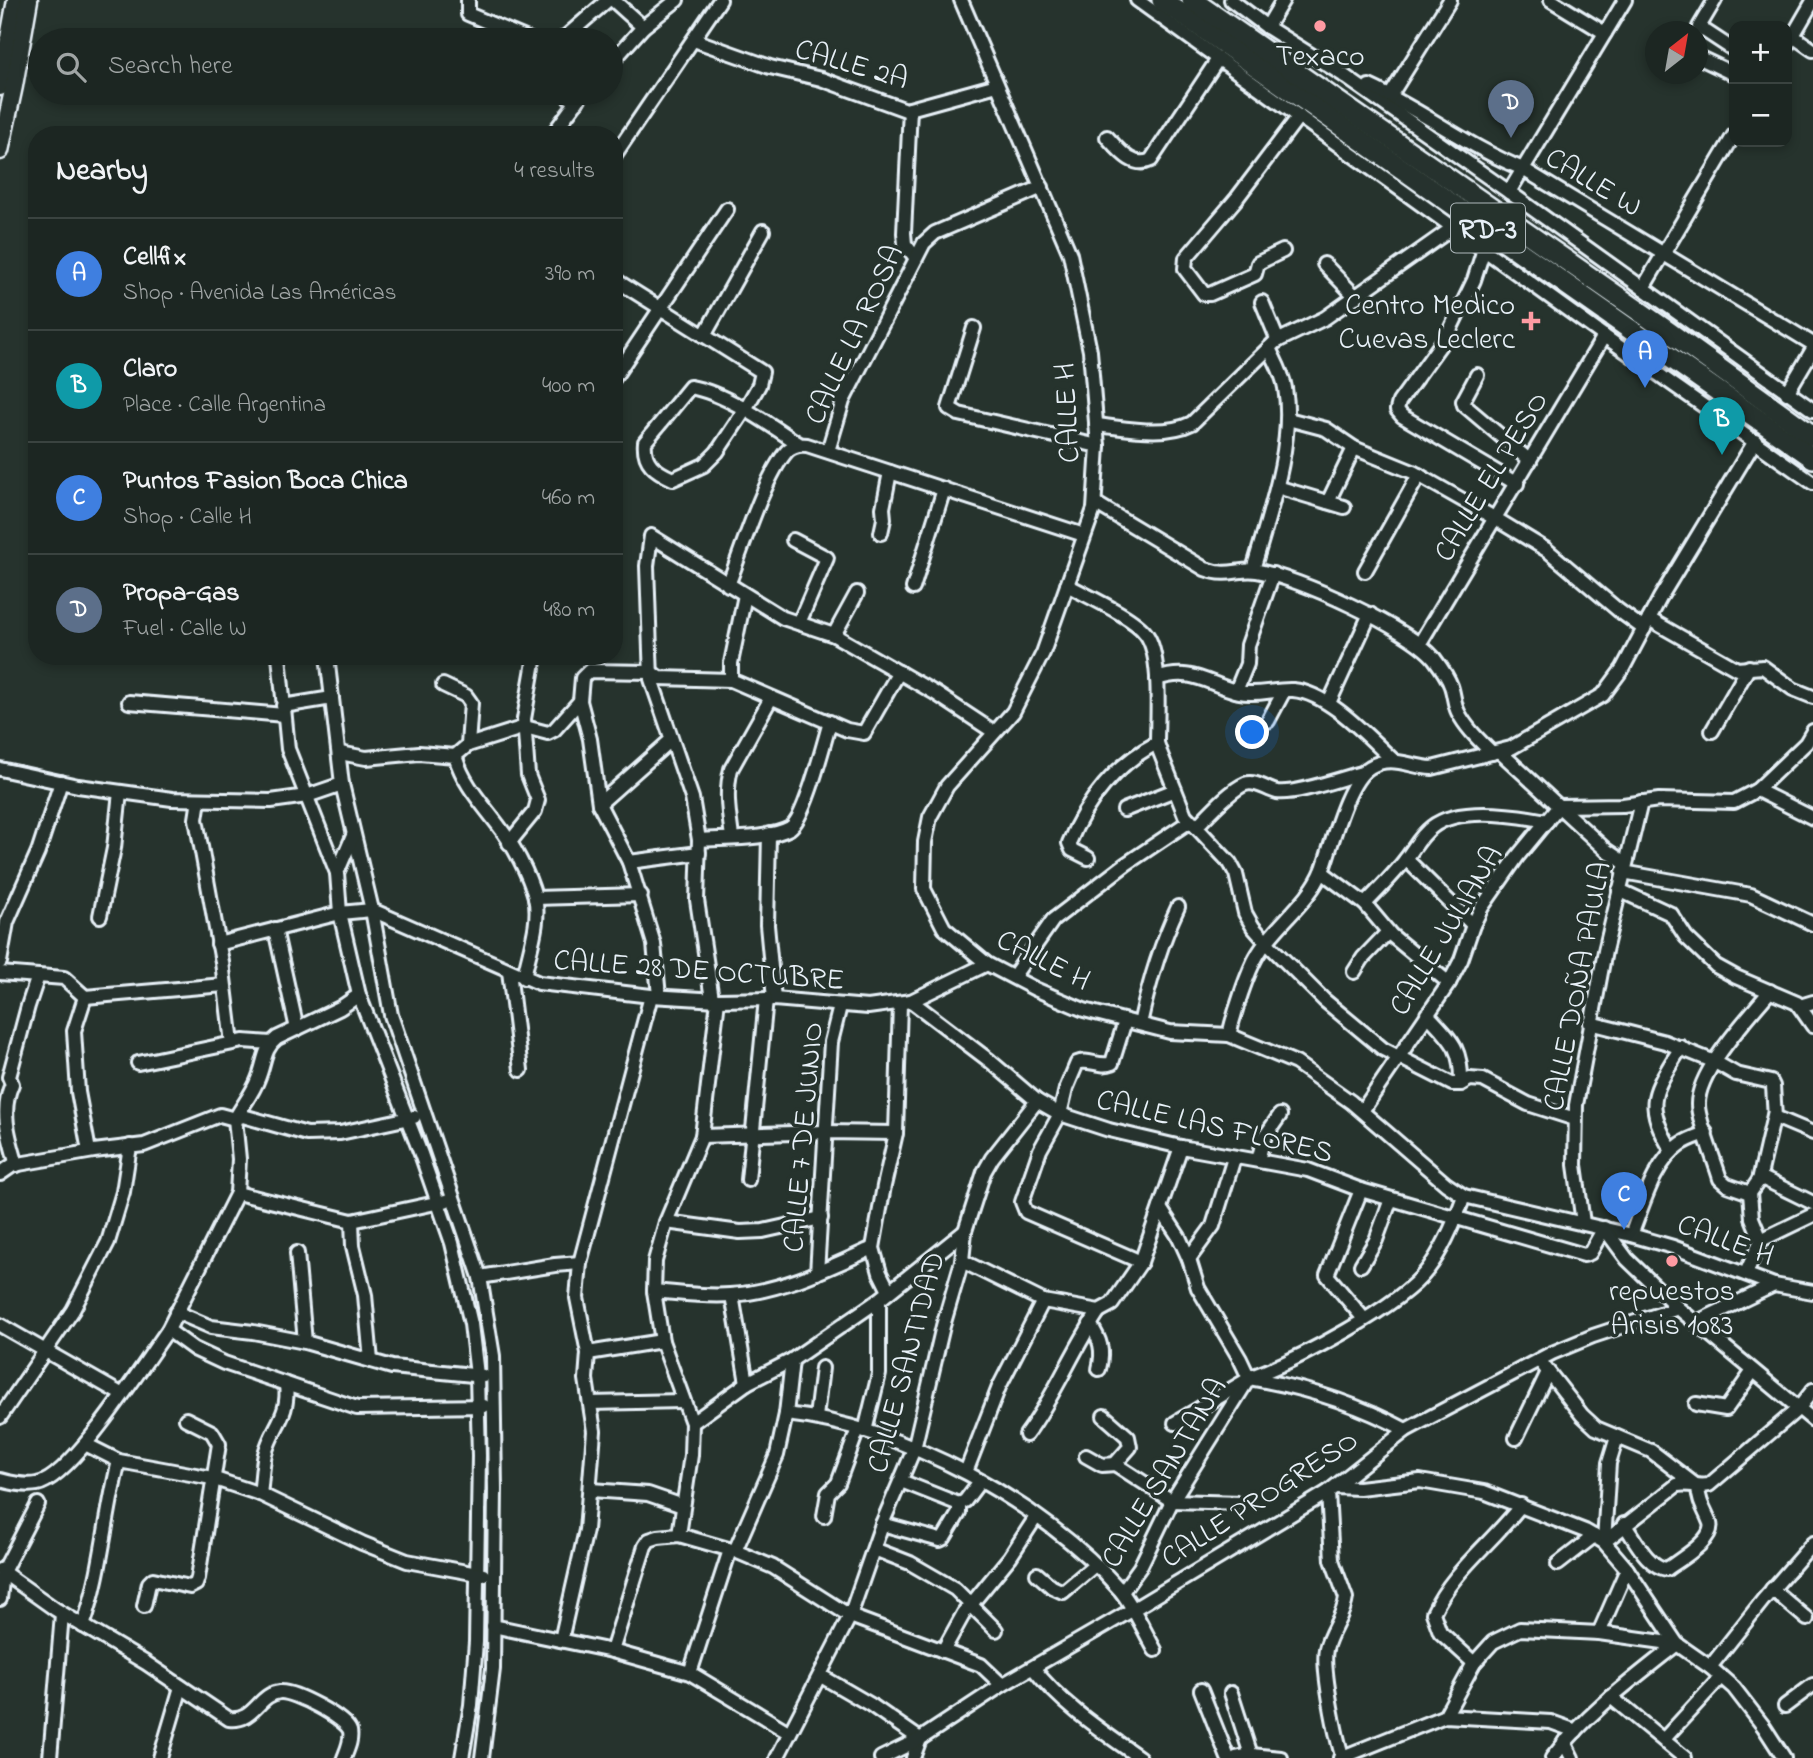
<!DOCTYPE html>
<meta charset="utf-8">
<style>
:root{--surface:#1c2622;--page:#29322f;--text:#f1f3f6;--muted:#a0a5a5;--line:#3a4340;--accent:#1a73e8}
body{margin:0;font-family:"Indie Flower",sans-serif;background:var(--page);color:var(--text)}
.controls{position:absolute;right:21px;top:21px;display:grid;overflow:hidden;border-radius:14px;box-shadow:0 4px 10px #0003}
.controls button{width:63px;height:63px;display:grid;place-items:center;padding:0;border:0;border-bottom:2px solid var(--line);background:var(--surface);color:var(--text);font:35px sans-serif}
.compass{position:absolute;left:1645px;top:21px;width:63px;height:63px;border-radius:50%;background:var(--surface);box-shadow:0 4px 10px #0003;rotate:31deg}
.you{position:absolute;left:1253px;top:733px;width:24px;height:24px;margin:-18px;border:5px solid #fff;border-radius:50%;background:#1a73e8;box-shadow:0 0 0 10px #1a73e833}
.badge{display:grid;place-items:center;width:46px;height:46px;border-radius:50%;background:var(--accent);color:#fff;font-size:23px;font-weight:700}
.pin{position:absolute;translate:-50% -58px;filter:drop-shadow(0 2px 4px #0008)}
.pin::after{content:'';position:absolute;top:37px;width:24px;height:21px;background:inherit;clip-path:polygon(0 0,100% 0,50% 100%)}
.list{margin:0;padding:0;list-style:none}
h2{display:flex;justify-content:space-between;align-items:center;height:91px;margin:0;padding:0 28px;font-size:30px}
h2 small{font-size:23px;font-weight:400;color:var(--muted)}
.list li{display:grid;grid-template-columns:46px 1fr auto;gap:21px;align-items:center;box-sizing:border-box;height:112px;padding:0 28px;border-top:2px solid var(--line)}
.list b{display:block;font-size:26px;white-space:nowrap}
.list p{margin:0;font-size:23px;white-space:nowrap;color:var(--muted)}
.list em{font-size:23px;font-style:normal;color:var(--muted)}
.icon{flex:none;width:38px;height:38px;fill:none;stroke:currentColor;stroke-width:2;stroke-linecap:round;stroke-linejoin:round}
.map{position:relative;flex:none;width:1813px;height:1758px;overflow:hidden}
.search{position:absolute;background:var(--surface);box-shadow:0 4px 10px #0003;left:28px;top:28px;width:595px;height:77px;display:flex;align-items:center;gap:18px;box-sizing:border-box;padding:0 24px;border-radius:38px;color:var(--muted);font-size:26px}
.panel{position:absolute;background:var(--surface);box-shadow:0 4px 10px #0003;left:28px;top:126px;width:595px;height:539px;border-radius:28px}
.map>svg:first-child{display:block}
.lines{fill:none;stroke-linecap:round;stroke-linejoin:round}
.minor-casing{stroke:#e8f1f8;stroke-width:18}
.major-casing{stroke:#e8f1f8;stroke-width:21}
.highway-casing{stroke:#e8f1f8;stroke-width:24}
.minor{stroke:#26332d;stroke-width:12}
.major{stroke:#26332d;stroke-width:16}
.highway{stroke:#26332d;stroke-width:19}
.poi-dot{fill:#ff9aa2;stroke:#26332d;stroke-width:2.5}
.labels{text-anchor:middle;stroke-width:7;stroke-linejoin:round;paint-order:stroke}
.shield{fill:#26332d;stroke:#aeb8bb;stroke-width:2}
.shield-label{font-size:28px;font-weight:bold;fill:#e8f1f8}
.poi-label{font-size:30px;fill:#e8f1f8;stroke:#26332d}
.street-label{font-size:30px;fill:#e8f1f8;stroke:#26332d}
</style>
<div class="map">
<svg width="1813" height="1758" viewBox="0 0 1813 1758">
<rect width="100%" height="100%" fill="#26332d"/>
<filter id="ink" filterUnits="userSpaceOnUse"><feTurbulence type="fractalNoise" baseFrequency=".0143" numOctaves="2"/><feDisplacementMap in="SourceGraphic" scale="14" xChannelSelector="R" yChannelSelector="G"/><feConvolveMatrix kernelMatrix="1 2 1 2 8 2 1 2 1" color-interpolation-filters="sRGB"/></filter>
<g filter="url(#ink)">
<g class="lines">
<defs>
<g id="minor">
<path d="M468 0V14L530 40"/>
<path d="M613 0 643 27"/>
<path d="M961 0 1070 254 1090 351 1098 446 1094 509 1043 653 1013 712 947 786 930 817 925 842 924 889 944 928 987 964 1035 989 1084 1010 1170 1032 1229 1035 1296 1063 1351 1102 1446 1184 1464 1196 1631 1235 1673 1247 1774 1285 1813 1292"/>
<path d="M1137 0 1604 336 1813 483"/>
<path d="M1231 0 1267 27 1343 75 1509 192 1813 410"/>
<path d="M1551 0 1605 33"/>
<path d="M1715 0 1699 27 1734 50"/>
<path d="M1267 27 1283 0"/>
<path d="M1793 36 1813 50"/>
<path d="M562 40 608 0"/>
<path d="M694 40 770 67 821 79 906 110 997 85"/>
<path d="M1787 46 1813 1"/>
<path d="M1698 57 1734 74"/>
<path d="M611 63 643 27 677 0"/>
<path d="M1369 86C1422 110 1468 147 1523 169L1813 344"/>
<path d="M563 93 577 102"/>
<path d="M518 94 519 93"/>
<path d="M1390 96 1450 0"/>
<path d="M910 109 904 233 905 244 915 257"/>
<path d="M552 135 583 93"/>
<path d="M1107 137C1119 150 1133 169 1151 160L1218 59"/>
<path d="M614 156 720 0"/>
<path d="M1509 192 1625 0"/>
<path d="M1484 249 1474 280 1448 334 1399 402 1397 410 1402 416 1517 484"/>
<path d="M1283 251 1258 263 1255 274 1210 294H1204L1185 269 1186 258 1237 198 1299 116"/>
<path d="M1324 264 1356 297"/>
<path d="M614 279 762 372 759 385 747 406 745 410 717 452 704 465 673 479C655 471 643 463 645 442L690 387C726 393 769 424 799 444"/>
<path d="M1643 288 1734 135"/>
<path d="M1262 302 1278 341"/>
<path d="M974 328 949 408 959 414 1098 446"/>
<path d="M704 336 763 231"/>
<path d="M1477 375 1463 401 1464 405 1530 461"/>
<path d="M614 378 727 209"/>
<path d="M1787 393 1813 349"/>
<path d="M1288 419 1326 429 1354 448 1413 472 1496 519 1547 550 1618 610 1644 629"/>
<path d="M1096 425C1126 428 1164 437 1192 423L1275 342 1325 318 1454 227"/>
<path d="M828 451 843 401 924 243 935 233 1042 187"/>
<path d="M1277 487 1344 507"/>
<path d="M1328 502 1354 448"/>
<path d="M1095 503 1205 569C1230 578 1237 568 1257 571 1297 577 1409 628 1434 658 1440 666 1448 677 1451 686 1454 694 1454 704 1458 712 1466 728 1479 740 1492 753"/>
<path d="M881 533 884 519 883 508 890 472"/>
<path d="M793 540 827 558 799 623"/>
<path d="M1253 570C1268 517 1295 443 1285 388 1283 374 1275 361 1269 348"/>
<path d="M1365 571 1419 475"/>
<path d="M728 585C742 550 764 477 787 451 792 446 800 444 807 445L1084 535"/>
<path d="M1067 585C1087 596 1134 617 1146 634 1162 656 1157 716 1157 743L1160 752 1185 815 1230 863 1236 874 1245 913 1253 927 1267 943 1324 1000 1383 1049 1452 1084H1461L1470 1079 1483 1080 1528 1104 1575 1119"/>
<path d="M913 588 944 489"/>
<path d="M745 595 731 663V680L847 730 864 733 899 672"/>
<path d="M1649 619 1737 669 1763 667 1793 689 1813 697"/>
<path d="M834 635 857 593"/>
<path d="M1420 643 1604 336"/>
<path d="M279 656 288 749 337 873"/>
<path d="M327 656 342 784 372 910 391 1015 480 1277 493 1356 495 1489 493 1669 482 1758"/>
<path d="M1157 679C1192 667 1207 684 1239 692 1258 696 1274 689 1293 690 1329 693 1368 737 1393 760"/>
<path d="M443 685 466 696 471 703 468 745"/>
<path d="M1236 691 1247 664 1248 645 1273 574"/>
<path d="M580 701 590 739 599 804 629 862 654 944 659 996"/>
<path d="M129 702 284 715"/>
<path d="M1329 703 1370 614"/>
<path d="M283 706 332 698"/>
<path d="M1268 721 1284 691"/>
<path d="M1712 731 1749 667"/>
<path d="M1500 752 1606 850 1625 863"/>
<path d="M340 753 366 758 419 753 455 756C464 785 481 802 498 825 513 844 529 874 535 897 541 923 528 953 524 978"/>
<path d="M455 756 468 745 525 727 548 733 554 730 580 701 582 678 589 671 651 672 659 678 731 680"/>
<path d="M0 769 78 786 172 799 271 801 307 796 342 784"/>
<path d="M1757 790 1813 818"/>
<path d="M199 800 196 819 222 962 232 1043"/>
<path d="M599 804 671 740"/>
<path d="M1124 810 1175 790"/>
<path d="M1196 827C1208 815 1230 790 1245 784 1256 780 1267 790 1277 792 1295 795 1342 778 1362 773"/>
<path d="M769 834 767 925 774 999"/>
<path d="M353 836 337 873 340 913 359 995 421 1154 452 1243 471 1324 477 1375 479 1456 476 1642 471 1705 462 1758"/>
<path d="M732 837C729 814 725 792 731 769L771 698"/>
<path d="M699 840C724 838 768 840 790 828 805 819 824 742 830 722"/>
<path d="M509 843 535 811 538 800 528 775 524 719 535 656"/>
<path d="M1088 858 1072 850 1069 843C1086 801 1116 764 1157 743"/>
<path d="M1406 859 1473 925"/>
<path d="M629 862 699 853"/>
<path d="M1322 872 1365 904 1391 935 1449 983"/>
<path d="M1623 872 1751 895 1813 924"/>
<path d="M1619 890 1671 914 1686 937 1716 966 1736 977 1797 1003 1813 1026"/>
<path d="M535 898 641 895"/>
<path d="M1365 904C1378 890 1393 876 1405 860 1414 849 1419 837 1432 827 1458 806 1516 815 1547 821"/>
<path d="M100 916 114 848 120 792"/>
<path d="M275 929 297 1029"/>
<path d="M218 944 340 913 372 910 539 983 651 996 718 1000 774 999 868 1007 911 1001 987 964"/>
<path d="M0 962 7 922 38 852 61 782"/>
<path d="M509 971 521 1070"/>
<path d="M1354 972 1363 958 1388 932"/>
<path d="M0 973 64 978 85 997 74 1031 78 1092 89 1151"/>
<path d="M1013 977 1053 920 1126 864 1190 821"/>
<path d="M85 997 224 985"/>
<path d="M712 999 697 900 699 840 692 798 651 679 647 566 651 536 783 618 834 635 935 693 994 732"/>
<path d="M911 1001 990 1061 1037 1101 1060 1114 1109 1130 1181 1147 1308 1170 1361 1190 1584 1255 1590 1253 1604 1228 1627 1259 1678 1308 1813 1420"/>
<path d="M1800 1006 1813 1002"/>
<path d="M1427 1014C1451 1040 1462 1047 1461 1084"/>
<path d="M1125 1021 1112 1063C1100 1068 1088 1058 1077 1063L1066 1089 1060 1114 1040 1150 1022 1202 1026 1212 1141 1262"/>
<path d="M1590 1023 1665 1042 1715 1062 1736 1074 1771 1082 1773 1086 1775 1117 1813 1133"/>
<path d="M1140 1024C1149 983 1160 945 1178 907"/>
<path d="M1229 1035C1234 1014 1247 972 1258 954 1276 924 1310 902 1323 869 1332 844 1347 780 1370 767 1391 754 1410 767 1432 768L1511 748 1603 695 1623 668 1660 598 1755 441"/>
<path d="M138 1063 243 1041 271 1043"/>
<path d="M1362 1111 1449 983 1461 960 1473 925 1482 907 1517 857 1559 806 1623 805 1659 800 1734 802 1757 790 1806 743 1813 731"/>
<path d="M414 1117 340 1133 307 1134 243 1116 235 1119 239 1159 237 1193 168 1330 194 1349 224 1363 357 1408 484 1406"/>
<path d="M702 1136 825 1132 896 1133"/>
<path d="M1672 1151C1642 1101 1654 1093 1681 1047"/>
<path d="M1258 1160 1264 1138 1280 1115"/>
<path d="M17 1165C9 1138 0 1111 12 1084L9 1077 28 1006 38 976"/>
<path d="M0 1174 13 1165 94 1151 144 1145 220 1115 235 1119C242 1106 253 1093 258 1079 265 1063 263 1049 277 1038L340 1008 359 995"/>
<path d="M748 1180 766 999"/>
<path d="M1759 1180 1764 1179 1813 1203"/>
<path d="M1361 1190 1327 1275 1364 1319"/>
<path d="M237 1193 352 1221 445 1201"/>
<path d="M1750 1193 1727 1185 1720 1179C1715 1161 1698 1121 1698 1105 1697 1071 1749 1017 1770 991"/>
<path d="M1160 1208 1179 1237 1189 1259 1198 1288 1240 1359 1249 1378C1303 1387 1358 1404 1406 1430"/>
<path d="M352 1221 353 1246 365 1295 371 1361"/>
<path d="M666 1222 740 1232 763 1231 821 1218"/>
<path d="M1583 1223 1575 1165 1576 1105 1605 951 1641 802"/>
<path d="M1631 1235C1643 1206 1653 1163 1681 1144 1688 1139 1698 1136 1706 1133"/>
<path d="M1761 1240 1813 1215"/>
<path d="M297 1253 305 1342"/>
<path d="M1189 1259 1213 1226 1234 1158"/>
<path d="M962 1261 1043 1301 1099 1311 1112 1304 1141 1262 1181 1147"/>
<path d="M1361 1265 1376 1240 1391 1199"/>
<path d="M817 1273 831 1042 840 1006"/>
<path d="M1746 1273 1761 1240 1752 1218 1750 1193 1759 1180 1774 1115"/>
<path d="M480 1277 555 1265 580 1263"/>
<path d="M654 1291C679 1293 705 1297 730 1295 780 1292 829 1268 873 1248"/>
<path d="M889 1291 880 1273 873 1248 884 1186 896 1133 900 1003"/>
<path d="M732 1295 747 1383"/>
<path d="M176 1312 211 1327 253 1332 305 1342 392 1367 483 1376"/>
<path d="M1697 1322 1774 1285"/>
<path d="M1090 1324C1100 1339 1104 1350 1099 1369"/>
<path d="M0 1325 121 1394"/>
<path d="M588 1353 662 1341"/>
<path d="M1539 1360 1582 1415 1596 1428 1651 1451 1698 1487C1699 1504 1705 1509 1710 1523 1715 1540 1679 1560 1667 1569 1647 1567 1635 1539 1624 1524"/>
<path d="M590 1403 683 1401"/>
<path d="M1696 1404 1726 1409 1753 1371"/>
<path d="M786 1414C902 1426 1043 1502 1120 1590 1134 1607 1144 1631 1155 1650"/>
<path d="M0 1417 73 1310 108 1242 123 1192 130 1146"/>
<path d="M816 1417 822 1368"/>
<path d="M692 1423 747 1383 792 1360 879 1300 965 1231"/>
<path d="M1175 1423 1247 1380"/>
<path d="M865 1431 879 1374V1300"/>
<path d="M1026 1435C1055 1396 1072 1351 1099 1311"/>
<path d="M1516 1438 1548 1372"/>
<path d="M87 1445 119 1461 212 1478 260 1494 362 1543 407 1561 483 1575"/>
<path d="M1086 1456 1102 1465 1115 1464 1130 1447 1128 1437 1104 1416"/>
<path d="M1115 1464 1172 1501 1242 1503"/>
<path d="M966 1472 999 1387 1043 1301"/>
<path d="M0 1480C11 1483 26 1486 37 1484 71 1479 146 1360 168 1330"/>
<path d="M901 1481 959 1504"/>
<path d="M1335 1487 1359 1488 1420 1481 1484 1492 1585 1531 1604 1542 1627 1569 1677 1644 1710 1667 1734 1688 1764 1727 1784 1758"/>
<path d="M591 1490 648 1494 683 1506"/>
<path d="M1328 1492 1332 1560 1346 1598C1344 1616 1330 1631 1326 1649 1322 1669 1336 1738 1343 1758"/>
<path d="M260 1494C262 1481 262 1467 265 1454 272 1426 290 1417 286 1384"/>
<path d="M824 1516 828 1493 838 1483 858 1429"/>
<path d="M882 1524 940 1540 944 1538 959 1513V1504L965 1501 980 1481"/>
<path d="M679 1535 691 1455 692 1423 662 1341 654 1291 655 1261 666 1222 702 1136 718 1000"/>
<path d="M1604 1542 1677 1485C1688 1483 1698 1487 1709 1485L1798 1409 1813 1390"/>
<path d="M1604 1542 1609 1463 1617 1437"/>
<path d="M874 1549 910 1563 955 1589 996 1630"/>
<path d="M735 1551 777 1455 786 1414 792 1360"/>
<path d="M1558 1564 1594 1536"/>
<path d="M0 1570 55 1609 146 1663 229 1719C255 1722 258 1694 280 1692 294 1691 346 1718 350 1731 352 1740 347 1750 344 1758"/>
<path d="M1037 1574 1052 1587 1063 1592 1095 1565"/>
<path d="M1772 1589 1807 1619"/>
<path d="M1122 1592 1140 1567 1172 1501 1249 1378C1295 1361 1400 1307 1428 1269 1444 1248 1455 1221 1464 1196"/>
<path d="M0 1599 3 1572 38 1504"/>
<path d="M144 1606 149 1583 153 1579 190 1587 196 1584 198 1578 219 1444 212 1432 186 1419"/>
<path d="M83 1626C102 1573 105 1516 119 1461"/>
<path d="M493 1626 612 1651 690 1673 788 1732"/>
<path d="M1599 1633 1627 1569"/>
<path d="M561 1640 586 1530 594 1431 586 1379 588 1353 577 1298 580 1263 651 996"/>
<path d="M612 1651 645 1546 649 1540 658 1537 679 1535 735 1551 773 1567 850 1616 981 1665 1002 1685"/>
<path d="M943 1651 964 1613 1010 1557 1036 1517"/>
<path d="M1474 1663 1440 1632 1433 1613C1453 1570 1493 1542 1521 1505"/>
<path d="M1710 1667 1763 1600 1813 1543"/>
<path d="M1033 1668C1063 1706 1102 1731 1140 1758"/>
<path d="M690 1673 730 1550"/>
<path d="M821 1676 871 1705 920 1739 913 1758"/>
<path d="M1201 1690 1228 1758"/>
<path d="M1231 1693 1251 1755"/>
<path d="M1611 1697 1685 1758"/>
<path d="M1785 1706 1813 1685"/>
<path d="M1445 1716 1474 1663 1493 1642 1520 1629 1599 1633 1677 1644"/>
<path d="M1664 1739 1721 1677"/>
<path d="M1564 1742 1572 1758"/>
<path d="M50 1758 62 1614"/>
<path d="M160 1758 181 1687"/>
<path d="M777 1758 850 1616 882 1524 914 1449 943 1326 962 1261 965 1231 984 1172 992 1158 1037 1101"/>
<path d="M881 1758 920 1739 1002 1685 1132 1610 1328 1492 1406 1430 1421 1422 1552 1353 1593 1336 1678 1308"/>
<path d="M1236 1758 1251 1755 1281 1758"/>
<path d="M1340 1758 1445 1716 1551 1722 1576 1731"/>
<path d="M1552 1758C1587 1713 1633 1679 1677 1644"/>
</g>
<g id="major">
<path d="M0 87 16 0"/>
<path d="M0 151 14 86 29 0"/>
</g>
<g id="highway">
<path d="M1162 0 1813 458"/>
<path d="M1192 0 1669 332 1813 436"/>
</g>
</defs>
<!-- minor casing -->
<use href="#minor" class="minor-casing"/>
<!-- major casing -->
<use href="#major" class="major-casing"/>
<!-- highway casing -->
<use href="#highway" class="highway-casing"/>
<!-- minor -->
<use href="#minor" class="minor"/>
<!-- major -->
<use href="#major" class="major"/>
<!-- highway -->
<use href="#highway" class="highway"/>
</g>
</g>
<!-- markers -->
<g class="poi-dot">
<circle cx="1320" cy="26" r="7"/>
<path d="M1527.5 310.5h7v7h7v7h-7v7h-7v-7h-7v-7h7z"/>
<circle cx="1672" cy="1261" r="7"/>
</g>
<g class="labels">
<!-- shield labels -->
<rect class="shield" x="1451" y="203.5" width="74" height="49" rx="5"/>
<g class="shield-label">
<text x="1488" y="238">RD-3</text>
</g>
<!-- poi labels -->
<g class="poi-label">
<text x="1320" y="65">Texaco</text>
<text x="1515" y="314" text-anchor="end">Centro Medico<tspan x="1515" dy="34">Cuevas Leclerc</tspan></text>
<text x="1672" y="1300">repuestos<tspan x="1672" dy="34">Arisis 1083</tspan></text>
</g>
<!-- street labels -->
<g class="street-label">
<text transform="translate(852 63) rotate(16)" y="10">CALLE 2A</text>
<text transform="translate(1594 181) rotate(31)" y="10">CALLE W</text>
<text transform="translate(853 334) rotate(-65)" y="10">CALLE LA ROSA</text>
<text transform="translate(1066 413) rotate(-93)" y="10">CALLE H</text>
<text transform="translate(1490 476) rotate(-59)" y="10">CALLE EL PESO</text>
<text transform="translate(1445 930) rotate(-59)" y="10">CALLE JULIANA</text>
<text transform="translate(1044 959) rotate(27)" y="10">CALLE H</text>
<text transform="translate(699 969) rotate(4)" y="10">CALLE 28 DE OCTUBRE</text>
<text transform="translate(1576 986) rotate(-79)" y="10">CALLE DOÑA PAULA</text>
<text transform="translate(1215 1125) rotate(13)" y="10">CALLE LAS FLORES</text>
<text transform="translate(802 1137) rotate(-85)" y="10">CALLE 7 DE JUNIO</text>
<text transform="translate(1726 1239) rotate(20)" y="10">CALLE H</text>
<text transform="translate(905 1362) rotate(-75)" y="10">CALLE SANTIDAD</text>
<text transform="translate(1163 1472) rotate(-59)" y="10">CALLE SANTANA</text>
<text transform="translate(1259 1498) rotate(-33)" y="10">CALLE PROGRESO</text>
</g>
</g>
</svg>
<div class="controls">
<button>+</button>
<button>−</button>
</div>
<svg class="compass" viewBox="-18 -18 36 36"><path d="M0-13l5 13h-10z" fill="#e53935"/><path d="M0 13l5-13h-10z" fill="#a0a5a5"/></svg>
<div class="you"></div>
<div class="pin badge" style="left:1645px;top:388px;background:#3f7fe0">A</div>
<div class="pin badge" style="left:1722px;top:455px;background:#0f9aa8">B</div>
<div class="pin badge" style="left:1624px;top:1230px;background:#3f7fe0">C</div>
<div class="pin badge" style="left:1511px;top:138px;background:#5c6f8a">D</div>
<div class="search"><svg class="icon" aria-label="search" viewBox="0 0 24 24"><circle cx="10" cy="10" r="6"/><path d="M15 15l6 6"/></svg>Search here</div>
<section class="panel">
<h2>Nearby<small>4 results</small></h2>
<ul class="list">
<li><span class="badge" style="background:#3f7fe0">A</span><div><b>Cellfix</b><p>Shop · Avenida Las Américas</p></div><em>390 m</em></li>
<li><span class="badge" style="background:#0f9aa8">B</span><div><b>Claro</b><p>Place · Calle Argentina</p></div><em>400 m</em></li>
<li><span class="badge" style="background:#3f7fe0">C</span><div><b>Puntos Fasion Boca Chica</b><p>Shop · Calle H</p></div><em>460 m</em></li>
<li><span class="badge" style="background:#5c6f8a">D</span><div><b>Propa-Gas</b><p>Fuel · Calle W</p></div><em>480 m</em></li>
</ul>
</section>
</div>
